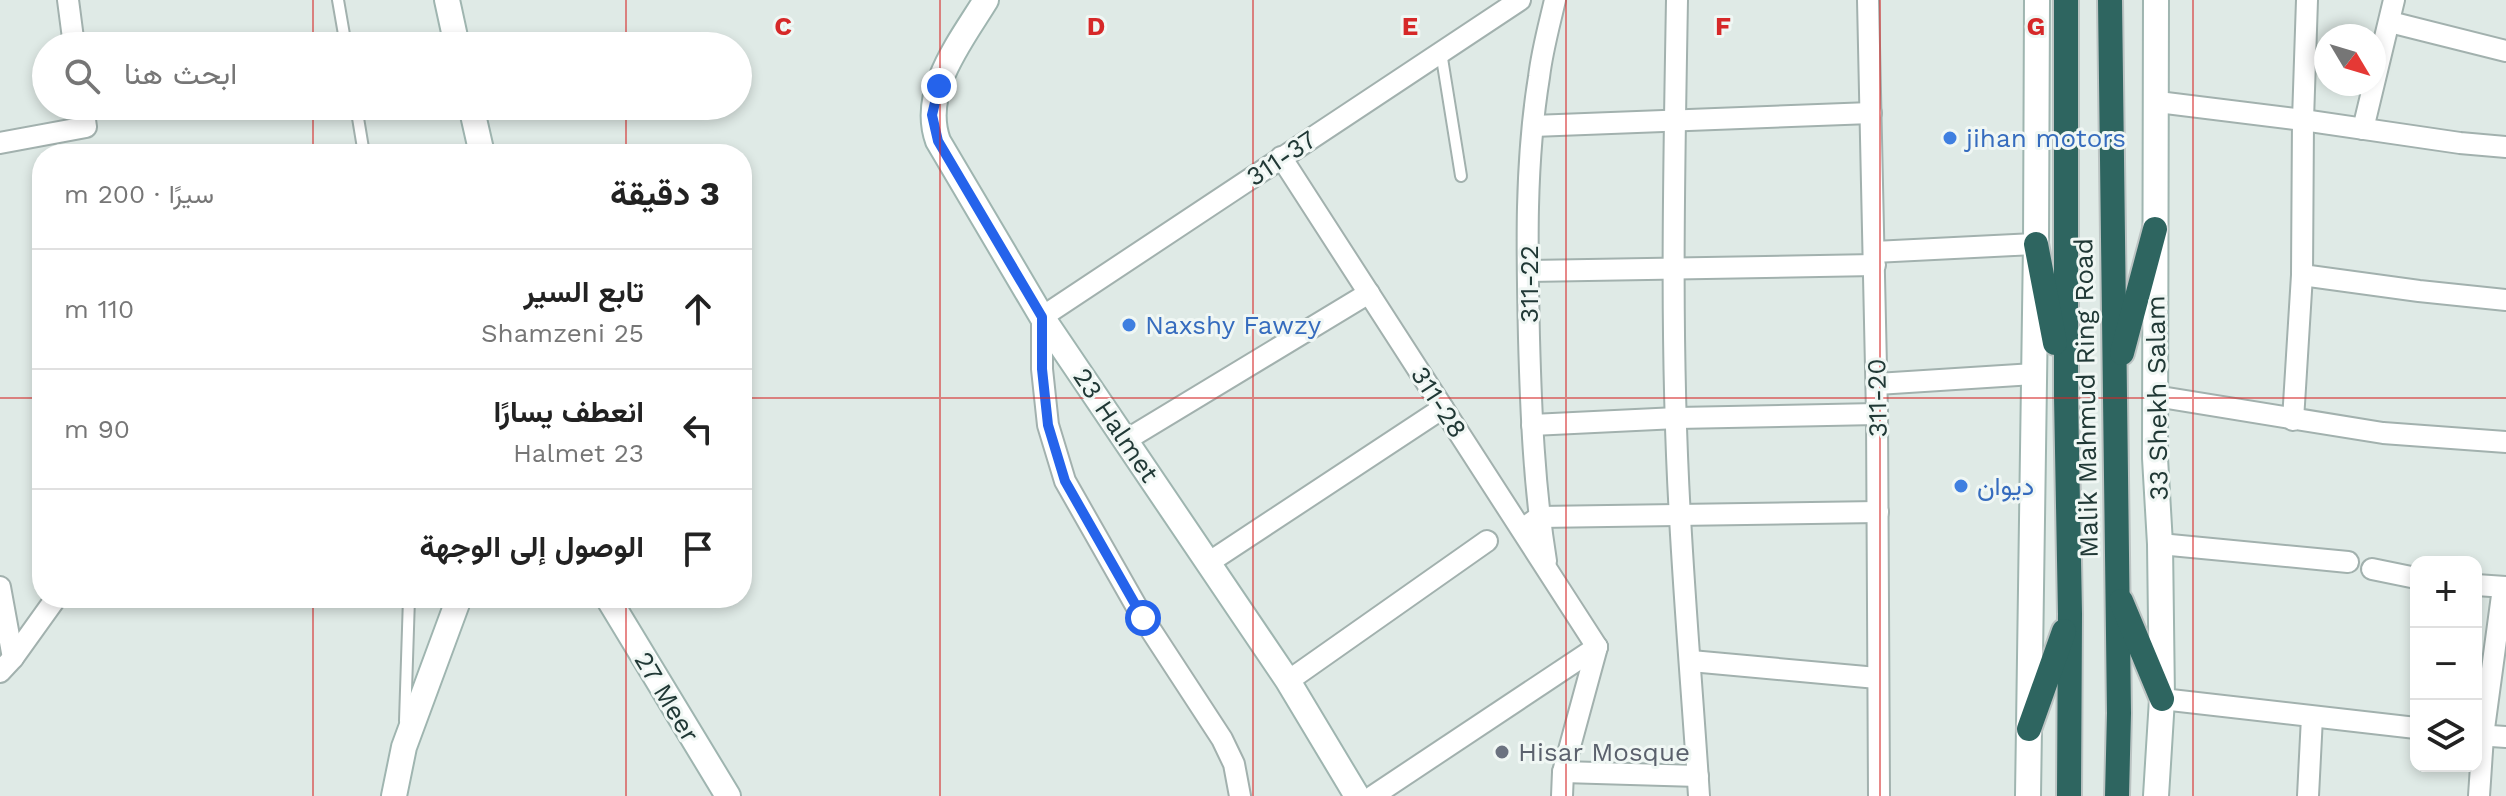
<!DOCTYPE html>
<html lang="ar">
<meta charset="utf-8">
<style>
:root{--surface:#fff;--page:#f2f2f2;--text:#222;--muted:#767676;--line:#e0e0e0}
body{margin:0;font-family:"Work Sans",Vazirmatn,sans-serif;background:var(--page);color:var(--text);direction:rtl}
.controls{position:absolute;right:24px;bottom:24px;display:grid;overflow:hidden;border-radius:16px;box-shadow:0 4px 12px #0003}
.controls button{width:72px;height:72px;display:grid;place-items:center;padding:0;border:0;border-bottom:2px solid var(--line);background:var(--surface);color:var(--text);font:40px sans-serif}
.compass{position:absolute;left:2314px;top:24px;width:72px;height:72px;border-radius:50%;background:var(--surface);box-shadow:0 4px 12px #0003;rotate:128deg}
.stop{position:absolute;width:24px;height:24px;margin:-18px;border:6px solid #2563eb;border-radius:50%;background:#fff}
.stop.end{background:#2563eb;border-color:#fff;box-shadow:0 2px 8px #0008}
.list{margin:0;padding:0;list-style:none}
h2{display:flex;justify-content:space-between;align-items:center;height:104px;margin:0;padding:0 32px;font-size:34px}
h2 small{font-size:26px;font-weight:400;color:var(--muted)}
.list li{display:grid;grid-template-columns:52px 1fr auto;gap:24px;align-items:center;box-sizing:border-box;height:120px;padding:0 32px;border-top:2px solid var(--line)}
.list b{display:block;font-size:30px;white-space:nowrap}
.list p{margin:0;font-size:26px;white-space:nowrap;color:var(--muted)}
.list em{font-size:26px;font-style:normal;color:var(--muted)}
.icon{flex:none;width:44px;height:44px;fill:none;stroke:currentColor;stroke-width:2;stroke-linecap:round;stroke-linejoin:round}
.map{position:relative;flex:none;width:2506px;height:796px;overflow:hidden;direction:ltr}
.search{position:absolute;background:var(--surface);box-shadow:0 4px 12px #0003;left:32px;top:32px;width:720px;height:88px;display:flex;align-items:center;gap:20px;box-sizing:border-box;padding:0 28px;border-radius:44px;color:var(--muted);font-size:30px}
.panel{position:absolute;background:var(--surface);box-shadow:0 4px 12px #0003;left:32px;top:144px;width:720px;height:464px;border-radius:32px;direction:rtl}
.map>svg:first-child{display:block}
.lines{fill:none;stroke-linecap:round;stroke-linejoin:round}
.lane-casing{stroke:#a2b1ae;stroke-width:14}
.street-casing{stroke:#a2b1ae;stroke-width:24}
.secondary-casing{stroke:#9fb5b0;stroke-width:28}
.highway-casing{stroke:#bcc4c3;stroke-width:28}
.lane{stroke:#fff;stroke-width:10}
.street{stroke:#fff;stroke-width:20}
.secondary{stroke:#fff;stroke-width:24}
.highway{stroke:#2e6560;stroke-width:24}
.route{stroke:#2563eb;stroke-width:10}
.grid{fill:none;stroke:#d62828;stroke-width:2;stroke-opacity:0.55}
.shop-dot{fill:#3f7fe0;stroke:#f0f7f4;stroke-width:3}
.worship-dot{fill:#6b7280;stroke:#f0f7f4;stroke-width:3}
.labels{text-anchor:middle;stroke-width:6;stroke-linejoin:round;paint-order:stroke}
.shop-label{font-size:26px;fill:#366cbe;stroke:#f0f7f4;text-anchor:start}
.street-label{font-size:26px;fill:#213936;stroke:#f0f7f4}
.worship-label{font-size:26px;fill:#5b616d;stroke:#f0f7f4;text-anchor:start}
.grid-label{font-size:26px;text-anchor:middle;font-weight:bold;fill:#d62828;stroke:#f0f7f4;stroke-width:6;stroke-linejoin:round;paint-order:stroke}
</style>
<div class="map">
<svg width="2506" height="796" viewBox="0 0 2506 796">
<rect width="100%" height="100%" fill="#dfeae6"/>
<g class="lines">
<defs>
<g id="lane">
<path d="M338 0 346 46"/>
<path d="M1441 52 1461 176"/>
<path d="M356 106 364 154"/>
<path d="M405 721 409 598"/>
</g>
<g id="street">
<path d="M68 0 74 46"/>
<path d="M1677 0C1674 172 1670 345 1680 517 1685 610 1693 703 1699 796"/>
<path d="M1868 0 1877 414 1879 796"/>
<path d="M2390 22 2506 51"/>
<path d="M2158 102 2303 120 2460 143 2506 147"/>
<path d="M1533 126 1871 113"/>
<path d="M2363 129 2394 0"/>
<path d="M0 143 86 127 83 106"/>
<path d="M1281 157 1597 647"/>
<path d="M1874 252 2036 244"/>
<path d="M1529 271 1875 265"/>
<path d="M2302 275 2419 291 2506 300"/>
<path d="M1877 384 2034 374"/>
<path d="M2155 396 2383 433 2506 442"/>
<path d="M2293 420 2302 275 2303 120 2307 0"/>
<path d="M1532 425 1677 418 1877 414"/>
<path d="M1126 440 1369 293"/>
<path d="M1528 525 1539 517 1878 512"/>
<path d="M2160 544 2348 562"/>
<path d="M1546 561C1534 487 1531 412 1529 338 1527 251 1525 163 1539 77 1542 51 1549 26 1555 0"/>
<path d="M1208 563 1443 408"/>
<path d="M2372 569 2416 578"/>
<path d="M2476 585 2506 587"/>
<path d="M0 587 13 658"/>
<path d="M1691 661 1877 678"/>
<path d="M0 672 13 658 56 598"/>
<path d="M1288 681 1487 541"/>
<path d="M2162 699 2416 728"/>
<path d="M2476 735 2506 737"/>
<path d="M1563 772 1698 776"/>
<path d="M1240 796 1234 764 1222 739 1143 618 1065 481 1048 425 1042 369V317L1520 0"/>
<path d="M1373 796 1597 647"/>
<path d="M1562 796 1563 772 1597 647"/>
<path d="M2308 796 2312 717"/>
<path d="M2479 796 2483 736 2503 588"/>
</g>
<g id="secondary">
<path d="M447 0 457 46"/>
<path d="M986 0C961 41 920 91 938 141L1042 317 1288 681 1357 796"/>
<path d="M471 106 482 154"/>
<path d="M608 598 728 796"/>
<path d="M394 796 404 747 459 598"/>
<path d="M2028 796 2036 244 2037 0"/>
<path d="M2156 796 2162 699 2160 544 2155 458 2156 0"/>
</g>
<g id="highway">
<path d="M2066 0V396L2070 614 2069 796"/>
<path d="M2110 0 2119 713 2117 796"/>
<path d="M2036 244 2055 343"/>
<path d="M2122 353 2155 229"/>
<path d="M2121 601 2162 699"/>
<path d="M2029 729 2064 631"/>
</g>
</defs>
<!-- lane casing -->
<use href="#lane" class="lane-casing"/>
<!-- street casing -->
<use href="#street" class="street-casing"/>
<!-- secondary casing -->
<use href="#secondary" class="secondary-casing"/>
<!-- highway casing -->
<use href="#highway" class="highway-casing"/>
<!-- lane -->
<use href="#lane" class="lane"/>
<!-- street -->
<use href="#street" class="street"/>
<!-- secondary -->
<use href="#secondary" class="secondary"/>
<!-- highway -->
<use href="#highway" class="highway"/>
</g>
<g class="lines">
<!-- route -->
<path class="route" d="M939 86 932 115 938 141 1042 317V369L1048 425 1065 481 1143 618"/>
</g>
<!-- grid -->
<path class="grid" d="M313 0V46M626 0V46M940 0V796M1253 0V796M1566 0V796M1880 0V796M2193 0V796M313 106V154M626 106V154M0 398H42M742 398H2506M313 598V796M626 598V796"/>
<!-- markers -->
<g class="shop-dot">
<circle cx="1950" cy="138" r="8"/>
<circle cx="1129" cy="325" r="8"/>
<circle cx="1961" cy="486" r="8"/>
</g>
<circle class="worship-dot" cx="1502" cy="752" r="8"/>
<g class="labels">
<!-- shop labels -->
<g class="shop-label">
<text x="1966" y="147">jihan motors</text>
<text x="1145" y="334">Naxshy Fawzy</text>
<text x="1977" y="495">دیوان</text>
</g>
<!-- street labels -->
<g class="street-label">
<text transform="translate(1281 158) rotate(-34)" y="9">311-37</text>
<text transform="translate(1529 284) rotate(-90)" y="9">311-22</text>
<text transform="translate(1877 398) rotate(-91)" y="9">311-20</text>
<text transform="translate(2086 398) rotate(-91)" y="9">Malik Mahmud Ring Road</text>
<text transform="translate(2157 398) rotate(-91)" y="9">33 Shekh Salam</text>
<text transform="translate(1439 402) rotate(57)" y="9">311-28</text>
<text transform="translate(1116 425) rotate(56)" y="9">23 Halmet</text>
<text transform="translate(667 697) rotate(59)" y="9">27 Meer</text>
</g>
<!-- worship labels -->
<g class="worship-label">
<text x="1518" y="761">Hisar Mosque</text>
</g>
</g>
<g class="grid-label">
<text x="783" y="35">C</text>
<text x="1096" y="35">D</text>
<text x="1410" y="35">E</text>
<text x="1723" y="35">F</text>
<text x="2036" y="35">G</text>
</g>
</svg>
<div class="controls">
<button>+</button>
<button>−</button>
<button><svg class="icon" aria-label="layers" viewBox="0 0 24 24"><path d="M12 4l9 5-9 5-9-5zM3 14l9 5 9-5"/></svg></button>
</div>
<svg class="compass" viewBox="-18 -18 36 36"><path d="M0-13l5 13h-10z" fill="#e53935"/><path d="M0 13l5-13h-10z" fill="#767676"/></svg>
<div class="stop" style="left:1143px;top:618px"></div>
<div class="stop end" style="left:939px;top:86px"></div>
<div class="search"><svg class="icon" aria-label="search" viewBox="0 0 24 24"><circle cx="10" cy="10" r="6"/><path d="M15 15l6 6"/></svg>ابحث هنا</div>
<section class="panel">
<h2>3 دقيقة<small>سيرًا · 200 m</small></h2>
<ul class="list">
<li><svg class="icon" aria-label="ahead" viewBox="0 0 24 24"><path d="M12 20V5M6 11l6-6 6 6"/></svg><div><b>تابع السير</b><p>25 Shamzeni</p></div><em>110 m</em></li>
<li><svg class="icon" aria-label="left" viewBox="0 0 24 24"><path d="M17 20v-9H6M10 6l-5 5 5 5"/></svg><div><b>انعطف يسارًا</b><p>23 Halmet</p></div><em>90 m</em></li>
<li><svg class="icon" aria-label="arrive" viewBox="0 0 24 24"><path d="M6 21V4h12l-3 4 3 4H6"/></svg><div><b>الوصول إلى الوجهة</b></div></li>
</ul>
</section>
</div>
